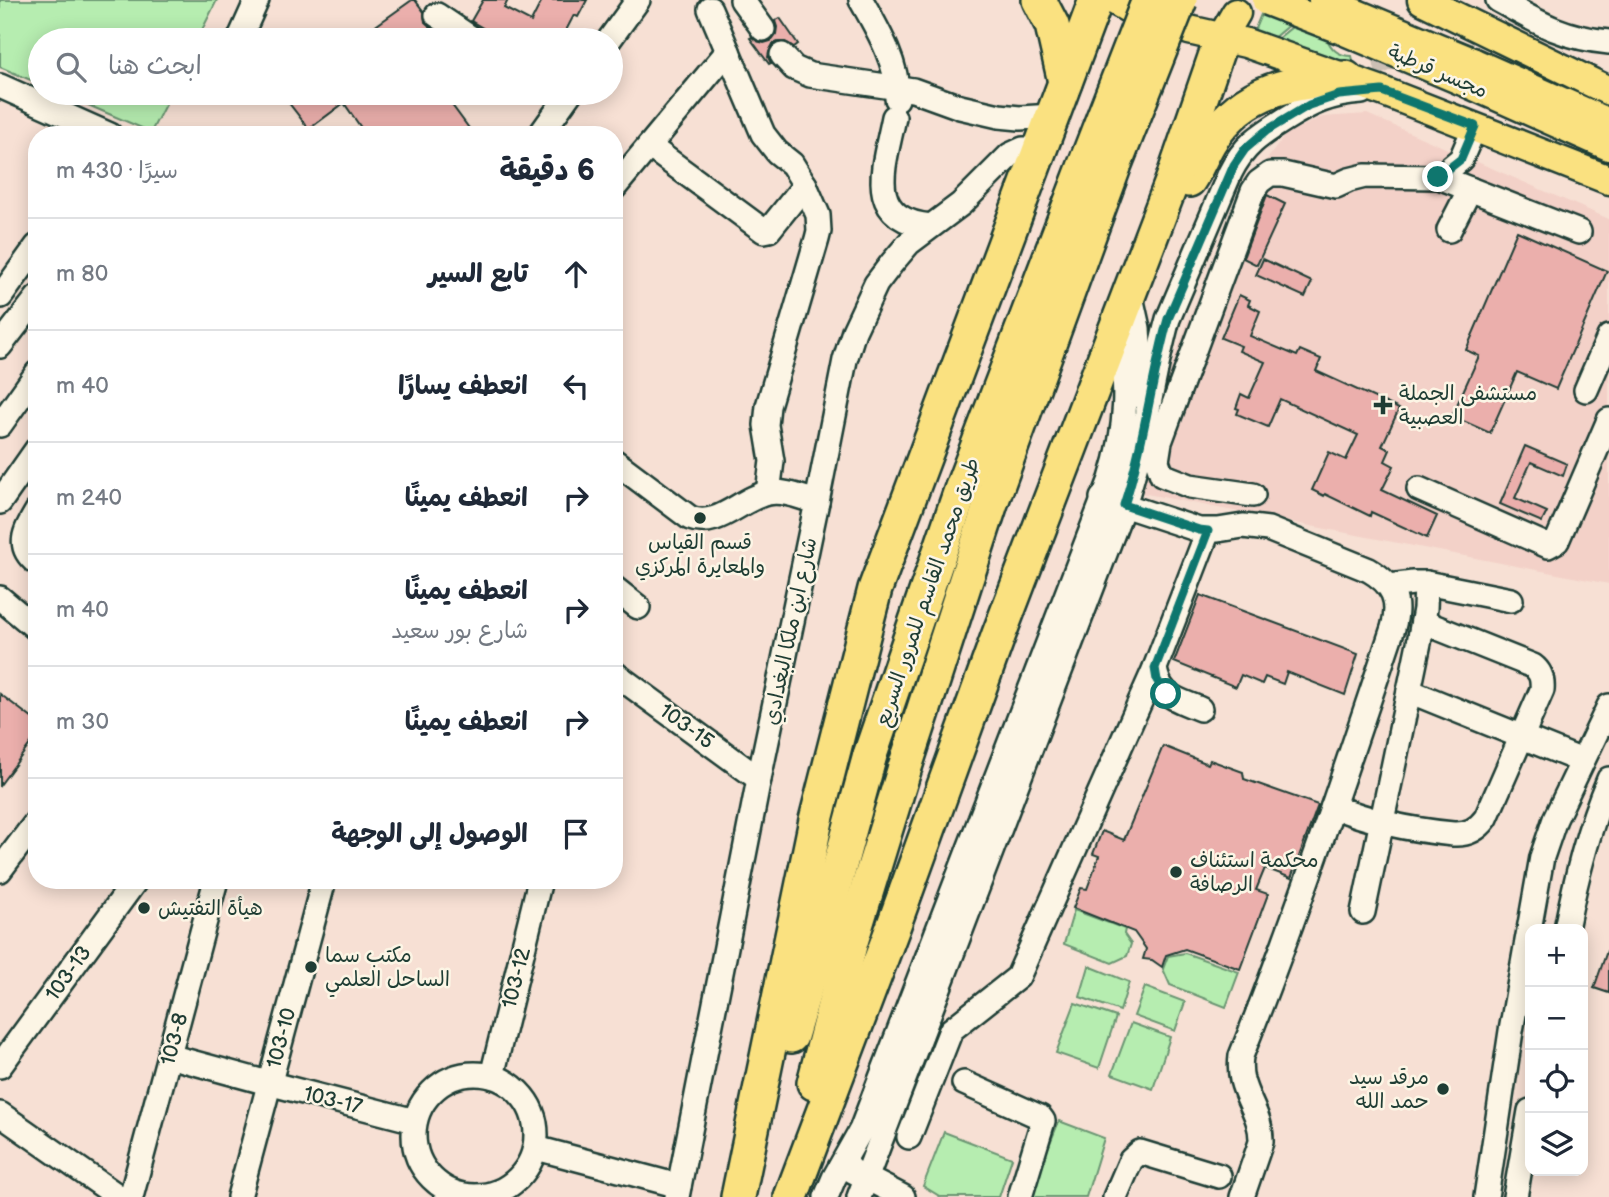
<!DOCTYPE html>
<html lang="ar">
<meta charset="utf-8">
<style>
:root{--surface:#fff;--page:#f6f6f7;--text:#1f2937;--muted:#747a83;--line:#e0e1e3}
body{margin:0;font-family:"Balsamiq Sans","Playpen Sans Arabic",sans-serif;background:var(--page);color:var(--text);direction:rtl}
.controls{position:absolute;right:21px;bottom:21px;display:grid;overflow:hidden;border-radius:14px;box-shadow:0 4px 18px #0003}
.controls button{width:63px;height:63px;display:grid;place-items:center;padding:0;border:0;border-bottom:2px solid var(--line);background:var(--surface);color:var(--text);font:35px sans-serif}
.stop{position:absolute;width:21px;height:21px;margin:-16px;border:5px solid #0f766e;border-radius:50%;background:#fff}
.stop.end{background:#0f766e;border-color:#fff;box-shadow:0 2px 7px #0008}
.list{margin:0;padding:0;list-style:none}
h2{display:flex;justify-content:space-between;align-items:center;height:91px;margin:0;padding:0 28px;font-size:30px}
h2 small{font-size:23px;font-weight:400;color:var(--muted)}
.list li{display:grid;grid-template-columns:46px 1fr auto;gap:21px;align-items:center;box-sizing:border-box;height:112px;padding:0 28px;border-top:2px solid var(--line)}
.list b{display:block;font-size:26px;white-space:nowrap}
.list p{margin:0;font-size:23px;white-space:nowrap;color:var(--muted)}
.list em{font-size:23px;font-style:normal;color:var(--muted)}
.icon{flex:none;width:38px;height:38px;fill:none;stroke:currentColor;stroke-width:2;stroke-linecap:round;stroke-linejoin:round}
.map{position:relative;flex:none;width:1609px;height:1197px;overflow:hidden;direction:ltr}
.search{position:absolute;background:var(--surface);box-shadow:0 4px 18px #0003;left:28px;top:28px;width:595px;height:77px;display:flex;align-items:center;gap:18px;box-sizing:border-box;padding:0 24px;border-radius:38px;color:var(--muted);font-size:26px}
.panel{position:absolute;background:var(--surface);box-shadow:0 4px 18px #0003;left:28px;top:126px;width:595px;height:763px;border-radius:28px;direction:rtl}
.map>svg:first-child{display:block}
.built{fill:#f3d1c8}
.green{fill:#b6edb0;stroke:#6a9572;stroke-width:2}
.building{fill:#ebafac;stroke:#1f3d34;stroke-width:2}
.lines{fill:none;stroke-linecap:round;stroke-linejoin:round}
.major-tunnel{stroke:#ccbfb4;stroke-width:28;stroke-dasharray:28 14;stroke-linecap:butt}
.minor-casing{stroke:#1f3d34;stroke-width:28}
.major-casing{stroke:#1f3d34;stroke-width:33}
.highway-casing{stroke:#1f3d34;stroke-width:38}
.minor{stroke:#fcf5e5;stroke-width:23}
.major{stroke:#fae180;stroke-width:28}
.highway{stroke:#fae180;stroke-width:33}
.major-bridge-casing{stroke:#1f3d34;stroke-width:33;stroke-linecap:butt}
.highway-bridge-casing{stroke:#1f3d34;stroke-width:38;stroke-linecap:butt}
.major-bridge{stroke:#fae180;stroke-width:28}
.highway-bridge{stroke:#fae180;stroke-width:33}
.route{stroke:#0f766e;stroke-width:9}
.poi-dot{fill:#1f3d34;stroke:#fcf5e5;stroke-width:2.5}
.labels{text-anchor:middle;stroke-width:5;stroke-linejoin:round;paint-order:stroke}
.street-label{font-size:21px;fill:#1f3d34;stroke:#fcf5e5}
.poi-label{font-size:21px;fill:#1f3d34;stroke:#fcf5e5;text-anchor:start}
</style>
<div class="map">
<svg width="1609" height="1197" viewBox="0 0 1609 1197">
<rect width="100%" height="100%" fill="#f7e0d4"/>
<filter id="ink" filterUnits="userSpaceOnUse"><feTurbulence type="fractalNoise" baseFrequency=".0143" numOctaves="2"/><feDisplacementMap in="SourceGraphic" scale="14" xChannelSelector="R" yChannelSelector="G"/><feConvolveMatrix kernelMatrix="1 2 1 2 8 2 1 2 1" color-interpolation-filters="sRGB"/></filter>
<g filter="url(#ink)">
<!-- built -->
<path class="built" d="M1367 114 1609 219V584L1126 490 1188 321 1245 189 1286 134 1322 117Z"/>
<!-- green -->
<g class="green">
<path d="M0 0H217L197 40H40V84L0 67Z"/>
<path d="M1267 0 1303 13 1272 39 1254 31Z"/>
<path d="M1305 0H1353L1326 37C1331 49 1338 56 1352 56L1355 69 1276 40 1307 15Z"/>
<path d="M60 93H171L151 132Z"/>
<path d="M1074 910 1125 929 1124 934 1131 944 1127 956 1112 963 1064 944Z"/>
<path d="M1185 953 1239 972 1226 1007 1170 985 1163 969 1168 956Z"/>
<path d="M1089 966 1129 982 1120 1011 1080 997Z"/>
<path d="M1145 987 1185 1002 1175 1031 1134 1016Z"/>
<path d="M1075 1003 1116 1017 1099 1068 1056 1053Z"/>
<path d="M1131 1023 1170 1037 1153 1089 1112 1074Z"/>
<path d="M1059 1121 1104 1138 1086 1197H1028Z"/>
<path d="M944 1132 1012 1158 999 1197H941L923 1186Z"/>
</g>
<!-- building -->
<g class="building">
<path d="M412 0H415L424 12 425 22 438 33 444 40H356Z"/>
<path d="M483 0H508L504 8 531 22 542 0H587L578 17 574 15 561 40H503L471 21Z"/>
<path d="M780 18 798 44 794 47 785 42H778L773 44 769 52 768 57 771 63 769 64 750 38 752 37 757 41 764 43 771 41 776 34 777 27 775 21Z"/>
<path d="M292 93H443L474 135H380L376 129 366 135 344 103 309 129 285 98Z"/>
<path d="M1267 195 1285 204 1257 265 1243 258Z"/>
<path d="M1517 231 1607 271 1556 389 1517 372 1490 433 1452 416 1479 356 1466 350Z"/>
<path d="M1263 259 1312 282 1305 297 1256 275Z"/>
<path d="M1239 295 1250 300 1248 305 1260 311 1250 336 1297 356 1300 350 1321 359 1316 371 1399 409 1382 446 1390 450 1385 461 1394 466 1382 490 1437 516 1427 538 1371 512 1370 516 1325 494 1324 496 1312 490 1329 452 1346 460 1358 435 1280 399 1268 427 1237 414 1239 409 1236 408 1241 394 1249 398 1265 362 1239 351 1241 346 1221 338Z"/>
<path d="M1525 446 1567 464 1563 476 1531 462 1515 498 1547 512 1542 522 1500 504Z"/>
<path d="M1200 595 1358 654 1345 695 1287 672 1283 684 1265 677 1262 684 1241 675 1236 687 1174 662Z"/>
<path d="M0 694 37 722V748L31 743 0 785Z"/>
<path d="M1163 746 1208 764 1210 760 1243 772 1244 779 1318 805 1291 878 1265 868 1256 890 1268 894 1240 969 1185 949 1166 955 1162 967 1152 960 1143 959 1146 949 1134 932 1073 908 1081 888 1087 889 1099 856 1093 854 1102 831 1124 840Z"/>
<path d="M1607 951H1609V993L1594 988Z"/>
</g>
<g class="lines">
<!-- major-tunnel -->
<path class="major-tunnel" d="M1390 71C1384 55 1386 43 1394 29"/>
<defs>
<g id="minor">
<path d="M742 0 763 29"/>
<path d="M861 0C877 28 900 67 897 99"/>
<path d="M1498 0C1537 22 1563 38 1609 42"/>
<path d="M710 9 763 134 777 152 792 164 805 185 818 215 819 231 817 239 768 406 766 425 772 461 768 493"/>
<path d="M437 15 474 40"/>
<path d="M239 40 257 0"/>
<path d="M609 40 638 0"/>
<path d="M782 55 794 68 810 75 913 90 960 107 999 116 1020 118 1053 116"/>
<path d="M0 86 110 135"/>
<path d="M894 117C885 164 862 219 931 226"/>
<path d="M540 135 570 93"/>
<path d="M649 146 764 231 769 230 805 185"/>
<path d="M1439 177 1579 232"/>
<path d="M614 188 728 51"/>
<path d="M1449 230 1470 189"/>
<path d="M1130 292 1138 328 1142 397"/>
<path d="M0 296H1L37 246"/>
<path d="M0 346 37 298"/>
<path d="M1586 390 1609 337"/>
<path d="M0 425 37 373"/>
<path d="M614 461 690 518C718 529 741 498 768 493 784 490 802 498 817 502"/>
<path d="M1419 489 1548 546 1557 541 1609 420"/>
<path d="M1253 495 1190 486 1162 475 1157 461 1160 442 1253 191 1259 182 1270 174H1283L1336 186 1349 180 1365 176 1439 177 1461 159 1475 126"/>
<path d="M1102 498 1199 530H1218L1243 526 1268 529 1369 570C1393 584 1401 600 1393 628 1345 772 1297 915 1241 1056 1240 1064 1240 1072 1242 1080 1247 1101 1262 1118 1261 1142L1242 1197"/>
<path d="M0 502 37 449"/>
<path d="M37 511C26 530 15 546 37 563"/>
<path d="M1390 586 1413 583H1426L1511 600"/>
<path d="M614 588 638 607"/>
<path d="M0 598 37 629"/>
<path d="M614 673 759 779"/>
<path d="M1409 691 1582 761"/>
<path d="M1200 709C1177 699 1159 697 1155 668L1208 531"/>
<path d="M1333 806C1371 822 1412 830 1453 834 1468 835 1478 829 1486 818L1542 690C1543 679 1541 672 1533 666L1423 622"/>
<path d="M0 870 37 821"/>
<path d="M1363 912 1419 643 1425 609 1426 583"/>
<path d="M1566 929C1576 878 1588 828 1609 779"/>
<path d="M169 1056 268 1083 415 1121"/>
<path d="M0 1066 136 880"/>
<circle cx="475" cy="1135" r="61"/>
<path d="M492 1076 540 880"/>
<path d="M964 1083 1040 1117 1043 1121 1020 1197"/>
<path d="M0 1114 119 1197"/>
<path d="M909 1137 951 1030 1018 977 1155 668"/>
<path d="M536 1148 679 1186"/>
<path d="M853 1171 903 1197"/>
<path d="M131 1197 216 880"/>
<path d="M239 1197 324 880"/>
<path d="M677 1197 759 779 817 502 845 360 854 331 876 284 892 263 909 243 961 204 1010 155 1023 149H1041"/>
<path d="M826 1197 834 1178 861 1130 1111 479C1126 432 1131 378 1115 331"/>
<path d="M859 1197 1124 504C1145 444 1151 380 1168 319L1230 173C1243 146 1260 135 1284 120 1311 103 1330 94 1362 92"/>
<path d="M1115 1197 1131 1160 1140 1152 1219 1176"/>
<path d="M1486 1197 1511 1031 1542 857 1555 819 1609 706"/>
<path d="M1515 1197 1530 1111"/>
</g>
<g id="major">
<path d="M1114 0 1128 8"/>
<path d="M1422 0 1609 91"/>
<path d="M1189 30 1246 43 1382 91 1609 180"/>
<path d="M1222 37 1236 13"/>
<path d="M1472 62 1609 123"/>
<path d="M1463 81 1609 146"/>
</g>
<g id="highway">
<path d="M1039 0 1052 25 1065 82"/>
<path d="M1189 180C1198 167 1203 151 1212 138 1247 87 1290 83 1346 78"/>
<path d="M791 1036 822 931 870 755"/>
<path d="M814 1083 850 945 905 767"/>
<path d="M738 1197 816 820 875 589 1096 0"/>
<path d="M791 1197 892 930 999 634 1173 179 1222 37"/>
</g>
</defs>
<!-- minor casing -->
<use href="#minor" class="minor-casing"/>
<!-- major casing -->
<use href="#major" class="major-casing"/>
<!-- highway casing -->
<use href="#highway" class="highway-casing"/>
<!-- minor -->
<use href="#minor" class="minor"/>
<!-- major -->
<use href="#major" class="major"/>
<!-- highway -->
<use href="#highway" class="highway"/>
<defs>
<g id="major-bridge">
<path d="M1323 0 1472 62"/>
<path d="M1267 1 1345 31 1463 81"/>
</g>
<g id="highway-bridge">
<path d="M870 755 961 490 1088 157 1149 0"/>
<path d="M905 767 991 503 1115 164 1180 0"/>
</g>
</defs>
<!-- major-bridge casing -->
<use href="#major-bridge" class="major-bridge-casing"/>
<!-- highway-bridge casing -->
<use href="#highway-bridge" class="highway-bridge-casing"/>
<!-- major-bridge -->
<use href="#major-bridge" class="major-bridge"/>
<!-- highway-bridge -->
<use href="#highway-bridge" class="highway-bridge"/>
</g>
</g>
<g class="lines" filter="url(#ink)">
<!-- route -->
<path class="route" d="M1166 694 1157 680 1155 668 1208 531 1199 530 1124 505C1144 444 1151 380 1168 319L1234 165 1245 149 1266 131 1309 105 1339 95 1382 91 1475 126 1461 159 1438 177"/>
</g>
<!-- markers -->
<g class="poi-dot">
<path d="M1379.5 394.5h7v7h7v7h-7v7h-7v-7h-7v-7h7z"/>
<circle cx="700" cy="518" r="7"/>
<circle cx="1176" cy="872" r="7"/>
<circle cx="144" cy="908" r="7"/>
<circle cx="311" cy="967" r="7"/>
<circle cx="1443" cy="1089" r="7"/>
</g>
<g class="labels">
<!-- street labels -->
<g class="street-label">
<text transform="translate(1438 71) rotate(23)" y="7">مجسر قرطبة</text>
<text transform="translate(927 592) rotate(-71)" y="7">طريق محمد القاسم للمرور السريع</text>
<text transform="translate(790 631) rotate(-78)" y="7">شارع ابن ملكا البغدادي</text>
<text transform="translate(687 726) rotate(36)" y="7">103-15</text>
<text transform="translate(68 973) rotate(-54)" y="7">103-13</text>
<text transform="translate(516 978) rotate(-76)" y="7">103-12</text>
<text transform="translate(281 1038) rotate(-75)" y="7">103-10</text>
<text transform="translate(174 1039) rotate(-75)" y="7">103-8</text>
<text transform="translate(333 1100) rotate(14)" y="7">103-17</text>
</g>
<!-- poi labels -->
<g class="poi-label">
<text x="1399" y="400">مستشفى الجملة<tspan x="1399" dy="24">العصبية</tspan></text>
<text x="700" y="549" text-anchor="middle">قسم القياس<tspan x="700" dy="24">والمعايرة المركزي</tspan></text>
<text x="1190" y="867">محكمة استئناف<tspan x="1190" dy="24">الرصافة</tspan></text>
<text x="158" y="915">هيأة التفتيش</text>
<text x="325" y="962">مكتب سما<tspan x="325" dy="24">الساحل العلمي</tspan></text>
<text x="1429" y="1084" text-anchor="end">مرقد سيد<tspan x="1429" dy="24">حمد الله</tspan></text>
</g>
</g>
</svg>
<div class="controls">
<button>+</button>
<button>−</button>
<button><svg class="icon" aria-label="locate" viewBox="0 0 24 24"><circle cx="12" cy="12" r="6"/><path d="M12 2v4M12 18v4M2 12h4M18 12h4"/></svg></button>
<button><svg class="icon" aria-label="layers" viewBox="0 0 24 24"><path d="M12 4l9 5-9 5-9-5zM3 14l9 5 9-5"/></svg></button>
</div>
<div class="stop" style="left:1166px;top:694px"></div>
<div class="stop end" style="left:1438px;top:177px"></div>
<div class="search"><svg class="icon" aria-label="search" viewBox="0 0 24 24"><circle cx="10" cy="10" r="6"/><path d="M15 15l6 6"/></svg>ابحث هنا</div>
<section class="panel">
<h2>6 دقيقة<small>سيرًا · 430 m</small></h2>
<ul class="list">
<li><svg class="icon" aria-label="ahead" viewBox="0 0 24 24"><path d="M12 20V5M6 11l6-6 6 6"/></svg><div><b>تابع السير</b></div><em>80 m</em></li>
<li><svg class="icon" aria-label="left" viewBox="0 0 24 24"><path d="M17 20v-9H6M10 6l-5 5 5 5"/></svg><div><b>انعطف يسارًا</b></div><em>40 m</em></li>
<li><svg class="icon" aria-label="right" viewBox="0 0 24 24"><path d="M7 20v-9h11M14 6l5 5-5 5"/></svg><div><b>انعطف يمينًا</b></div><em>240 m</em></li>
<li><svg class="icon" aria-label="right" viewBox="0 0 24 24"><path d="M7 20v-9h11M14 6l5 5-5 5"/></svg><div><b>انعطف يمينًا</b><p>شارع بور سعيد</p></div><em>40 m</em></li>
<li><svg class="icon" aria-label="right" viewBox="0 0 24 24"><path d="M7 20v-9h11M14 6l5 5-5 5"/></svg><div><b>انعطف يمينًا</b></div><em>30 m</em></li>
<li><svg class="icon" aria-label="arrive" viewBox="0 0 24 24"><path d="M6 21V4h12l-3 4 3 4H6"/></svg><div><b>الوصول إلى الوجهة</b></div></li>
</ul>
</section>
</div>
